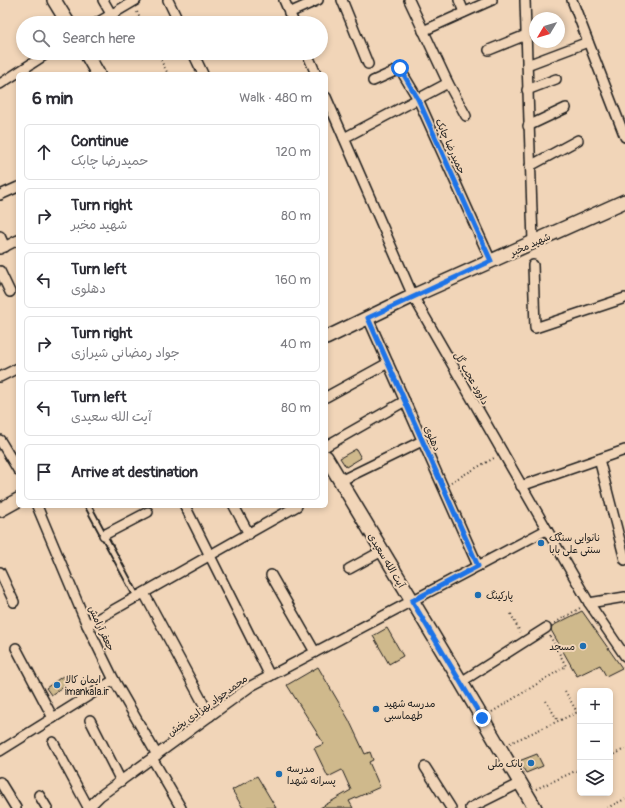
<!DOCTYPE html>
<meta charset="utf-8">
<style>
:root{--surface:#fff;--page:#f7f7f7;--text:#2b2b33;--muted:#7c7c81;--line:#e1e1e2}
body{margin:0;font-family:Pangolin,"Playpen Sans Arabic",sans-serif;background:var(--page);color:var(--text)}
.controls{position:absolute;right:12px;bottom:12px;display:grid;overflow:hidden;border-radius:6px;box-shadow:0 2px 6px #0003}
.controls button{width:36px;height:36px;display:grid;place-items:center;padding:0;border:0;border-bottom:1px solid var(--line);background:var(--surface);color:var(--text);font:20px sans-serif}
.compass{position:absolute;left:529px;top:12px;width:36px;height:36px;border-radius:50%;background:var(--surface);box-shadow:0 2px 6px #0003;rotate:232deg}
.stop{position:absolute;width:12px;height:12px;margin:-9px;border:3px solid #1a73e8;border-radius:50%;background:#fff}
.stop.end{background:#1a73e8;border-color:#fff;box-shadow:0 1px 4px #0008}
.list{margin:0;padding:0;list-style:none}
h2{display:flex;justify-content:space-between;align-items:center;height:52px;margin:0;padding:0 16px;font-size:17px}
h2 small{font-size:13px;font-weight:400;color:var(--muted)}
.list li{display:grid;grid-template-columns:26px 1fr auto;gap:12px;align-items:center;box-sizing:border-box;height:56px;margin:0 8px 8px;padding:0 8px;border:1px solid var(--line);border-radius:6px}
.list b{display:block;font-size:15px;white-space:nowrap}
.list p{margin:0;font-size:13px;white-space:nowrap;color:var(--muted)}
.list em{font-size:13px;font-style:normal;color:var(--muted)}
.icon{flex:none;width:22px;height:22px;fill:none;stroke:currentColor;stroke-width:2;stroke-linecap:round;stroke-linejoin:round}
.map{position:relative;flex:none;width:625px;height:808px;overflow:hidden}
.search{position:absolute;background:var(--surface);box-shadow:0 2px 6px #0003;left:16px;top:16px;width:312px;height:44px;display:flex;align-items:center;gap:10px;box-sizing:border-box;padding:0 14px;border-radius:22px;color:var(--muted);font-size:15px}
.panel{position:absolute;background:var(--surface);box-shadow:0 2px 6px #0003;left:16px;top:72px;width:312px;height:436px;border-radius:6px}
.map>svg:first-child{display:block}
.building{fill:#cfb98c;stroke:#1c1c1c}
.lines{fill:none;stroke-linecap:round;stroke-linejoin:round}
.lane-casing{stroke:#1c1c1c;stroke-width:8}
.street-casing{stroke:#1c1c1c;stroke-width:12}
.secondary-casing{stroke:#1c1c1c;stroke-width:16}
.path{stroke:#1c1c1c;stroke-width:2;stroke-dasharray:1 3;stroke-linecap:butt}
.lane{stroke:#f1d5b8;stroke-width:4.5}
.street{stroke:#f1d5b8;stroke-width:9}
.secondary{stroke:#f1d5b8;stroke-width:13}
.route{stroke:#1a73e8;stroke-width:5}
.poi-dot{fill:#1f6fb2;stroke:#f1d5b8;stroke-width:1.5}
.labels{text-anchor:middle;stroke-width:4;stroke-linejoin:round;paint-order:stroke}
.street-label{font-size:10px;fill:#1c1c1c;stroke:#f1d5b8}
.poi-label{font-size:10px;fill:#1c1c1c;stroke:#f1d5b8;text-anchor:start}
</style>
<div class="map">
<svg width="625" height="808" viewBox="0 0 625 808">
<rect width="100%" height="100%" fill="#f1d5b8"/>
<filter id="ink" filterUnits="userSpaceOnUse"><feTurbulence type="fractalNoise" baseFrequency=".025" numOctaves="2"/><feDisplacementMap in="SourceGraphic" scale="8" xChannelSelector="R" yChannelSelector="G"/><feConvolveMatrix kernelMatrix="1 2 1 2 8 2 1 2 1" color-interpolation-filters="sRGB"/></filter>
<g filter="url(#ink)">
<!-- building -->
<g class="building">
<path d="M356 449 361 458 346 467 340 458Z"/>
<path d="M582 611 622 668 606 676 600 665 577 676 551 630 552 626Z"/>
<path d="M387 628 403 656 389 664 373 636Z"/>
<path d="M318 667 349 720 365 754 370 752 373 760 369 762 380 787 349 801 353 808H320L351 790 342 770 328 777 314 748 324 744 287 685Z"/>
<path d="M63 676 68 683 51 695 46 688Z"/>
<path d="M537 754 543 766 526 773 519 761Z"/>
<path d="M257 776 276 808H243L232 790Z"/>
</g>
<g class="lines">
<defs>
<path id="lane" d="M88 506 137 597"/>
<g id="street">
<path d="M103 0 111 14"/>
<path d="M168 0 179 23"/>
<path d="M284 0 294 23"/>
<path d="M342 0 368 64"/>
<path d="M409 0 448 83 466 116"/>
<path d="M459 0 464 12"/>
<path d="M525 0 533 242"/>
<path d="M572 0 625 137"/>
<path d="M289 13 318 0"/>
<path d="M97 23 136 0"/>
<path d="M423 31 492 0"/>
<path d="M489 50 526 35"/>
<path d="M193 53 203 74"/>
<path d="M307 53 316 74"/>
<path d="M527 65 588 42"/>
<path d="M373 81 400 69 418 99 491 261"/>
<path d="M0 84 48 53"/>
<path d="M527 90 556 79"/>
<path d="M326 97 413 296 589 603 625 656"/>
<path d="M528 126 566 108"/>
<path d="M344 138 448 83"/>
<path d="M530 166 578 140"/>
<path d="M0 195 18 187"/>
<path d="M0 236 5 247"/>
<path d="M0 249 18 240"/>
<path d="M533 265 535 328 625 298"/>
<path d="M0 271 10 292"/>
<path d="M368 318 478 566"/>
<path d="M0 377 18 368"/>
<path d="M326 397 388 363"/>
<path d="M0 440 18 470"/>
<path d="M326 446 405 401"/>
<path d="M599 459 625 560"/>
<path d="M340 481 422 441"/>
<path d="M521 486 625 450"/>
<path d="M37 506 87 625 114 680 157 755"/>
<path d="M185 506 270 676"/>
<path d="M234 506 249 534"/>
<path d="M104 535 148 512"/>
<path d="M349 569 382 551"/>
<path d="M0 572 14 602"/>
<path d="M271 575 315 652"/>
<path d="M144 593 210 716"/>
<path d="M589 603 625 597"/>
<path d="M87 625 297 506"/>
<path d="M16 648 53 718"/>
<path d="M461 682 546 628"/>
<path d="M90 720 121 781"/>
<path d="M53 742 88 807"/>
<path d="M0 751 114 680"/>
<path d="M152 758 181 808"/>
<path d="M425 767 451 808"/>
<path d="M0 782 16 808"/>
<path d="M39 795 47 808"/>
<path d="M88 808 100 796 251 686 546 530"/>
<path d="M470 808 520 783"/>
</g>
<g id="secondary">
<path d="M54 0 68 23"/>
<path d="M86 53 98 74"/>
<path d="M326 338 413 296 625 201"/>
<path d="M326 457 461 682 535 808"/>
<path d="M0 510 18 500"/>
</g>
</defs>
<!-- lane casing -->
<use href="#lane" class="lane-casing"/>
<!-- street casing -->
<use href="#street" class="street-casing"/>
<!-- secondary casing -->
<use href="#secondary" class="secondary-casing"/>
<!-- path -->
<g class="path">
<path d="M137 12 142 23"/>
<path d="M157 53 168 74"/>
<path d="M451 482 494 458"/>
<path d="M511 614 520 632"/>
<path d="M555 623 580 608"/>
<path d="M565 691 577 712"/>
<path d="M546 701 558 721"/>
<path d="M492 712 566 666 550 636"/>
<path d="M510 743 580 711"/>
<path d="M610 756 625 749"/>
<path d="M536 789 580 769"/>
<path d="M607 808 625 799"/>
</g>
<!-- lane -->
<use href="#lane" class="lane"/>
<!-- street -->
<use href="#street" class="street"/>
<!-- secondary -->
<use href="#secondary" class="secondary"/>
</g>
</g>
<g class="lines" filter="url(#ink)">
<!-- route -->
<path class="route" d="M400 68 418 99 491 261 368 318 478 566 412 601 482 718"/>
</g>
<!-- markers -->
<g class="poi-dot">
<circle cx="541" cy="543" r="4"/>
<circle cx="478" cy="595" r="4"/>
<circle cx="583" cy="646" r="4"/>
<circle cx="57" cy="685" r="4"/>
<circle cx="376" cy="709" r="4"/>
<circle cx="531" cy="763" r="4"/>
<circle cx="279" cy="774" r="4"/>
</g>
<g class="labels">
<!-- street labels -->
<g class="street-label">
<text transform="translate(451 146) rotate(66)" y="4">حمیدرضا چابک</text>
<text transform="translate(530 244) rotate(-24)" y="4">شهید مخبر</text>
<text transform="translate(472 378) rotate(60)" y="4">داوود عجب گل</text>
<text transform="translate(433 438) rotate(66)" y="4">دهلوی</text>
<text transform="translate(387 560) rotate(59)" y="4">آیت الله سعیدی</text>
<text transform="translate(102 628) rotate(65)" y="4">جعفر آرامش</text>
<text transform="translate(207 705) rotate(-36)" y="4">محمدجواد بهزادی بخش</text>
</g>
<!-- poi labels -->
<g class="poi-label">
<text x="549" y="541">نانوایی سنگک<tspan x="549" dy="12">سنتی علی بابا</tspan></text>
<text x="486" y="599">پارکینگ</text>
<text x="575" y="650" text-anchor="end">مسجد</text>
<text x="65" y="683">ایمان کالا<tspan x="65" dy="12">imankala.ir</tspan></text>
<text x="384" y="707">مدرسه شهید<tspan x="384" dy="12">طهماسبی</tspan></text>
<text x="523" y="767" text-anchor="end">بانک ملی</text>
<text x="287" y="772">مدرسه<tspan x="287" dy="12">پسرانه شهدا</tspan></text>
</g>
</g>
</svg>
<div class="controls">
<button>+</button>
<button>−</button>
<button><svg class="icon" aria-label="layers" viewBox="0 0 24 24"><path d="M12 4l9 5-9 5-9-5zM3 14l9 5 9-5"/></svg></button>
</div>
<svg class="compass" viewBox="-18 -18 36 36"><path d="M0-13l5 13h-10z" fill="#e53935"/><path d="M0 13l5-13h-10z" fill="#7c7c81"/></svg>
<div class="stop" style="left:400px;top:68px"></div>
<div class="stop end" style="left:482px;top:718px"></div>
<div class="search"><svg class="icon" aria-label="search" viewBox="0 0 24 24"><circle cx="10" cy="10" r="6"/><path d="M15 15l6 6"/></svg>Search here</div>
<section class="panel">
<h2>6 min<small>Walk · 480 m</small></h2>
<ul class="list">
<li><svg class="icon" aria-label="ahead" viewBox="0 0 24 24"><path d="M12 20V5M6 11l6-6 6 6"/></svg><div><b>Continue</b><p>حمیدرضا چابک</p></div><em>120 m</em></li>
<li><svg class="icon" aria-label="right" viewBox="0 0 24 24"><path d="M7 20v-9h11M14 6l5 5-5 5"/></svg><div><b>Turn right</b><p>شهید مخبر</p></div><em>80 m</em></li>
<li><svg class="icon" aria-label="left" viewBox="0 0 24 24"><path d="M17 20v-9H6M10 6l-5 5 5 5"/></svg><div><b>Turn left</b><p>دهلوی</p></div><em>160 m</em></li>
<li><svg class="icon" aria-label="right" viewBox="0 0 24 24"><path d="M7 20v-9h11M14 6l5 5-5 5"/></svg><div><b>Turn right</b><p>جواد رمضانی شیرازی</p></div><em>40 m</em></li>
<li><svg class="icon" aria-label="left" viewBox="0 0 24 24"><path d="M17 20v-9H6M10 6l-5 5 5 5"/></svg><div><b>Turn left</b><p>آیت الله سعیدی</p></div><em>80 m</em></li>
<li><svg class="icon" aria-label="arrive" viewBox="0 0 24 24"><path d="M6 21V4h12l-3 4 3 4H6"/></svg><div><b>Arrive at destination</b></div></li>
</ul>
</section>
</div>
